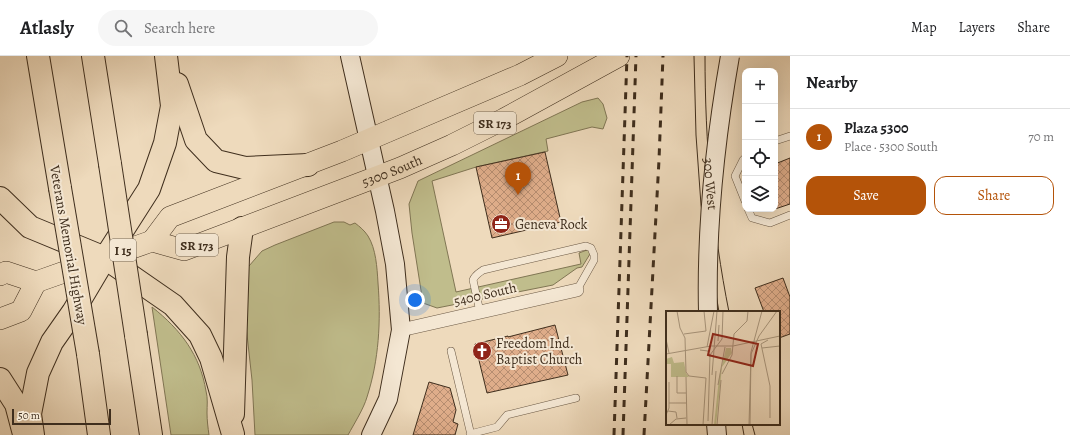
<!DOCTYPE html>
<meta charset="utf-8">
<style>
:root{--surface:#fff;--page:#f6f6f6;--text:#202124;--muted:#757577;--line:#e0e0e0;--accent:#b45309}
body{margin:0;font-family:Alegreya,serif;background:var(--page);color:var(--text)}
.controls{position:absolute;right:12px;top:12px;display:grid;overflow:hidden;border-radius:8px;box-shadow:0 4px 16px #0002}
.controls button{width:36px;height:36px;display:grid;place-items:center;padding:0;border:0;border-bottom:1px solid var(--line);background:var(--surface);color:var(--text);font:20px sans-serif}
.scale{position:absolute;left:12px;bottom:10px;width:99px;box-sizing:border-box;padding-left:4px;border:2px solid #3f2e1d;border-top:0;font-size:11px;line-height:14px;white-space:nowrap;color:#3f2e1d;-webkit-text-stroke:3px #f4e7d3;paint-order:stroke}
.you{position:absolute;left:415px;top:244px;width:14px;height:14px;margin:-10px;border:3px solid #fff;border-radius:50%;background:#1a73e8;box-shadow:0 0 0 6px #1a73e833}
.badge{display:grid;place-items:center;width:26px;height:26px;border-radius:50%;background:var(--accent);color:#fff;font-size:13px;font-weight:700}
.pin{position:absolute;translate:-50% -33px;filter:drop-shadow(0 1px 2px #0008)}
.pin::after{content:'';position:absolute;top:21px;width:14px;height:12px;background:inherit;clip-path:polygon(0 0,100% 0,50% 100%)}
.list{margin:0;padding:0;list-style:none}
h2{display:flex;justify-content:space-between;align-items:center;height:52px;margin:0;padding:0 16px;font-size:17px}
h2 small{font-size:13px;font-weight:400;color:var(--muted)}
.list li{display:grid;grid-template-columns:26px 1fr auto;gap:12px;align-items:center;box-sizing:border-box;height:56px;padding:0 16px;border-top:1px solid var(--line)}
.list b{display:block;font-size:15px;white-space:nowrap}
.list p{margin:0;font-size:13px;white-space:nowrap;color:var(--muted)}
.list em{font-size:13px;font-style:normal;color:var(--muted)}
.actions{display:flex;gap:8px;padding:12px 16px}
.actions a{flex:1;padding:9px 0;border:1px solid var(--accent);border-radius:12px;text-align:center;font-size:14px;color:var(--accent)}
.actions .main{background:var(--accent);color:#fff}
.icon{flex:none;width:22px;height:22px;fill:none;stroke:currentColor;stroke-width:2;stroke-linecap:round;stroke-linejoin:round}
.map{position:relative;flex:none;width:790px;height:379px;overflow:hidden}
header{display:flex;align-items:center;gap:24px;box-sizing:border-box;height:56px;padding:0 20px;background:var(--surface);border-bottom:1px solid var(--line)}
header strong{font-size:19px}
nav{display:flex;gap:22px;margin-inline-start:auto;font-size:14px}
.search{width:280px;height:36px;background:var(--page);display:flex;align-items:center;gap:10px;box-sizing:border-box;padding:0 14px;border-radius:22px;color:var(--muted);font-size:15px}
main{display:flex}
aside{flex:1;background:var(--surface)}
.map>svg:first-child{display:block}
.green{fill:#c0bd8c;stroke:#807654}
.building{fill:url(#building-cross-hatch);stroke:#3f2e1d}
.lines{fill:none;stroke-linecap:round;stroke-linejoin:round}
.lane-casing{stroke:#6b5945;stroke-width:8}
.street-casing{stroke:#6b5945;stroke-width:14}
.secondary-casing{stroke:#3f2e1d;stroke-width:20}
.primary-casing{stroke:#3f2e1d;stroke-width:22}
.highway-casing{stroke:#3f2e1d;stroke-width:24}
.lane{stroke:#f4e7d3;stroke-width:7}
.street{stroke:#f4e7d3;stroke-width:13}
.secondary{stroke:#f4e7d3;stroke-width:18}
.primary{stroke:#eedabc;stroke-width:21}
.highway{stroke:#eedabc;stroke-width:22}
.tram{stroke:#3f2e1d;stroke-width:1}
.rail{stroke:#3f2e1d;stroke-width:3;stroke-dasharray:7 7;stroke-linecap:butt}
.secondary-bridge-casing{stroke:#3f2e1d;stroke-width:20;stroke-linecap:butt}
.highway-bridge-casing{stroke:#3f2e1d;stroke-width:24;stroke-linecap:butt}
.secondary-bridge{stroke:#f4e7d3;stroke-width:18}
.highway-bridge{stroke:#eedabc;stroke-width:22}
.labels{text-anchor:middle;stroke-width:4;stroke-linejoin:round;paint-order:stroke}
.shield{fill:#f4e7d3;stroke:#756654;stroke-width:1}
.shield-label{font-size:13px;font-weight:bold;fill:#3f2e1d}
.street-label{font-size:14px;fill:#3f2e1d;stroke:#f4e7d3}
.poi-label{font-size:14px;fill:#3f2e1d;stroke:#f4e7d3;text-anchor:start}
.inset-road{fill:none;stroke:#a8957c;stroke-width:1}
.view{fill:#8f2418;fill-opacity:0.15;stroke:#8f2418;stroke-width:2}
.inset-edge{fill:none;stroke:#3f2e1d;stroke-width:2}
</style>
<header>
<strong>Atlasly</strong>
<div class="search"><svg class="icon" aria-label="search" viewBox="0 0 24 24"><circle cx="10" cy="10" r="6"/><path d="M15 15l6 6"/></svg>Search here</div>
<nav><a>Map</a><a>Layers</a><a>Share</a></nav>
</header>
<main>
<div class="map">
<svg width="790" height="379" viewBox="0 0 790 379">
<defs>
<pattern id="building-cross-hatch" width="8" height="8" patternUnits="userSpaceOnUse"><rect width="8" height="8" fill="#dfad8a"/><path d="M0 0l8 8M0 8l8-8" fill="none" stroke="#b68d70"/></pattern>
</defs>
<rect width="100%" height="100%" fill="#eedabc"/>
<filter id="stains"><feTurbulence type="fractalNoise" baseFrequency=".005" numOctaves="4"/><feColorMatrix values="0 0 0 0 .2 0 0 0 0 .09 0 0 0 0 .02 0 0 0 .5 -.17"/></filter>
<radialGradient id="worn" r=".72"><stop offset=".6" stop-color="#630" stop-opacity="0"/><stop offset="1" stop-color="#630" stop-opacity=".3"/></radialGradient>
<!-- green -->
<g class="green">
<path d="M598 42 603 48 607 62 603 73 592 71 546 83 548 95 476 111 432 125 456 236 581 208 579 197 587 194 590 195V198L582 211 577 212 553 229 437 252 423 247 412 177 409 148 418 125 582 46Z"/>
<path d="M334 166H344L350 169 355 167C360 171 364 174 368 180 376 193 377 211 378 227 381 265 379 304 367 341 364 352 354 368 348 379H255L252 324 243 242 247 209 249 210 262 195 275 189Z"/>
<path d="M152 251C181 274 200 299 206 335 208 342 207 350 207 357 207 364 208 372 209 379H171Z"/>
</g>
<!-- building -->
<g class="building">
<path d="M545 96 561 166 492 182 476 111Z"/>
<path d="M790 102V148L775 153V108Z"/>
<path d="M783 222 790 241V278L779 282V256H764L755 232Z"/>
<path d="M555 269 568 319 487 337 475 288 508 280V281Z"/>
<path d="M429 326 450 332 456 354 453 366 458 368 455 379H413Z"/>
</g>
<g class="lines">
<defs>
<g id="lane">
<path d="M775 85 790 80"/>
<path d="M745 102 743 104 735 120 745 145"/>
<path d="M748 153 752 162 770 167 790 159"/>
<path d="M480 256 473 224C475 219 479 217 483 214L586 190 591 192 594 199V204L577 234"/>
<path d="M451 295 471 379"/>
<path d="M470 378 497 371 507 359 576 342"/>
</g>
<path id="street" d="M401 274 577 234"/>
<g id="secondary">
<path d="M350 0 385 155 395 208 401 274 388 343 371 379"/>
<path d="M716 368 717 379"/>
</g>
<g id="primary">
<path d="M152 185 170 161 342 95 520 19 557 0"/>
<path id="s1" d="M0 219 6 216 36 226 152 185 184 194 400 112 452 89 504 63 619 0"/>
<path d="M0 263 21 255 36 226"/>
</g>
<g id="highway">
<path d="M38 0 60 132"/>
<path d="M93 0 110 108"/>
<path d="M177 28 196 84 216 105 245 112 308 109"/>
<path d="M0 142 30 171 105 202 173 249 200 279 211 302 233 378"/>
<path d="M136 279 151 379"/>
<path d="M88 298 99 379"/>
<path d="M0 323 16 348 24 378"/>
<path d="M233 358 238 201 242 172"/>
<path d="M33 379 30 358 38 317 52 286 73 256 105 202 149 133 165 87 172 50 166 0"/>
</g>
</defs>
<!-- lane casing -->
<use href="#lane" class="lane-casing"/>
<!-- street casing -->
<use href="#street" class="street-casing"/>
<!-- secondary casing -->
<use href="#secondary" class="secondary-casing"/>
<!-- primary casing -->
<use href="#primary" class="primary-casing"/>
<!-- highway casing -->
<use href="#highway" class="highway-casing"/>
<!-- lane -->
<use href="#lane" class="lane"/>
<!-- street -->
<use href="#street" class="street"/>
<!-- secondary -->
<use href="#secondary" class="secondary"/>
<!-- primary -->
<use href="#primary" class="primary"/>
<!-- highway -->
<use href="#highway" class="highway"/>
<!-- tram -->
<g class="tram">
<path d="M694 0 696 79 701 149 719 256"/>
<path id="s2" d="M705 0C705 86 712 171 729 256"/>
<path d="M742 368 744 379"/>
<path d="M752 368 755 379"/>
</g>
<!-- rail -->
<g class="rail">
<path d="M614 379 627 0"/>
<path d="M623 379 636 0"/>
<path d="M644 379 659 104 663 0"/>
</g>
<defs>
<path id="secondary-bridge" d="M708 256C706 170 715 85 730 0"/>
<g id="highway-bridge">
<path d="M110 108 136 279"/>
<path d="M60 132 88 298"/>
</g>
</defs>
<!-- secondary-bridge casing -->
<use href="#secondary-bridge" class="secondary-bridge-casing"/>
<!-- highway-bridge casing -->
<use href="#highway-bridge" class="highway-bridge-casing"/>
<!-- secondary-bridge -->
<use href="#secondary-bridge" class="secondary-bridge"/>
<!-- highway-bridge -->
<use href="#highway-bridge" class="highway-bridge"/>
</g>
<!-- icons -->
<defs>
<symbol id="office-disc" viewBox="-11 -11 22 22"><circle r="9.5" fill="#8f2418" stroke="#f4e7d3"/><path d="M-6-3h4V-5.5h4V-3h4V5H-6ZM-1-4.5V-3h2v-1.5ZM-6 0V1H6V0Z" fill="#fff"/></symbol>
<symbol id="church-disc" viewBox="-11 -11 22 22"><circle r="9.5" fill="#8f2418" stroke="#f4e7d3"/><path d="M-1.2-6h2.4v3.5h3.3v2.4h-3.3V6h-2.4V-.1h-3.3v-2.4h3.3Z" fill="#fff"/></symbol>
</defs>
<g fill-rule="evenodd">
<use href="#office-disc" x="490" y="157" width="22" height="22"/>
<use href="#church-disc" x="471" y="284" width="22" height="22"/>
</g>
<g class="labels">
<!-- shield labels -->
<g class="shield">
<rect x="474" y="56" width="42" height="22" rx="3"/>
<rect x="176" y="178" width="42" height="22" rx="3"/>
<rect x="110" y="183" width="26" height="22" rx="3"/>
</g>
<g class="shield-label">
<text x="495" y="72">SR 173</text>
<text x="197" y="194">SR 173</text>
<text x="123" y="199">I 15</text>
</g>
<!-- street labels -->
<g class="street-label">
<text dy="5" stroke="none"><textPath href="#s1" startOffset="417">5300 South</textPath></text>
<text dy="5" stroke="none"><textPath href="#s2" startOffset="128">300 West</textPath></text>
<text transform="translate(69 189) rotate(80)" y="5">Veterans Memorial Highway</text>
<text transform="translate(485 238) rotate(-13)" y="5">5400 South</text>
</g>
<!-- poi labels -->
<g class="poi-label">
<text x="515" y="173">Geneva Rock</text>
<text x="496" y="292">Freedom Ind.<tspan x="496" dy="16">Baptist Church</tspan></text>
</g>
</g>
<!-- overview -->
<g transform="translate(666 255)">
<rect width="114" height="114" fill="#eedabc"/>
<path d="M60 37H65L66 42 56 56 50 114H48L53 67Z" fill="#c0bd8c"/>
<path d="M6 46 8 52 18 51 20 62 23 66H5V53H1L0 48Z" fill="#c0bd8c"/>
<path class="inset-road" d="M11 0 14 17 19 27 20 61 23 65 40 67 37 114M38 0 40 20M18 23 40 20M0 28 3 42M102 29 95 33 104 75V107M52 30 53 14M41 36 48 0M96 37 114 35M34 39 42 40 44 46M0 43 45 35H67L114 25M56 63 66 44 68 23 81 10 82 0M46 64 51 0M11 65V82H20M20 66 21 114M52 74 59 36M3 92H20M2 100 10 101 11 107M0 104 3 97V71M42 110 44 44 56 28 57 0M3 114 10 108 20 107M46 114 50 60M51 114 55 69M83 114 85 43 93 25 111 0M84 114 85 41 96 0"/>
<path class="view" d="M47 23 92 33 87 55 42 44Z"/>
<rect width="114" height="114" class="inset-edge"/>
</g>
<rect width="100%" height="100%" filter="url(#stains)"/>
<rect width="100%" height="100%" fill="url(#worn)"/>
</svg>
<div class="controls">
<button>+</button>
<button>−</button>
<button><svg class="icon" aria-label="locate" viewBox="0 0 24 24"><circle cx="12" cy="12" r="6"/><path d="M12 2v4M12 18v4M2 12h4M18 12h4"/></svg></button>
<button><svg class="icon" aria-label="layers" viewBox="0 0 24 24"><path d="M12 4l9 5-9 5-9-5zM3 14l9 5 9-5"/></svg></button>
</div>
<div class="scale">50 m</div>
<div class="you"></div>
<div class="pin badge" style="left:518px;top:139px">1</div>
</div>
<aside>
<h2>Nearby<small></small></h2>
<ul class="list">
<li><span class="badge">1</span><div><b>Plaza 5300</b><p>Place · 5300 South</p></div><em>70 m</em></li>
</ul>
<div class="actions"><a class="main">Save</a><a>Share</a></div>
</aside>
</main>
